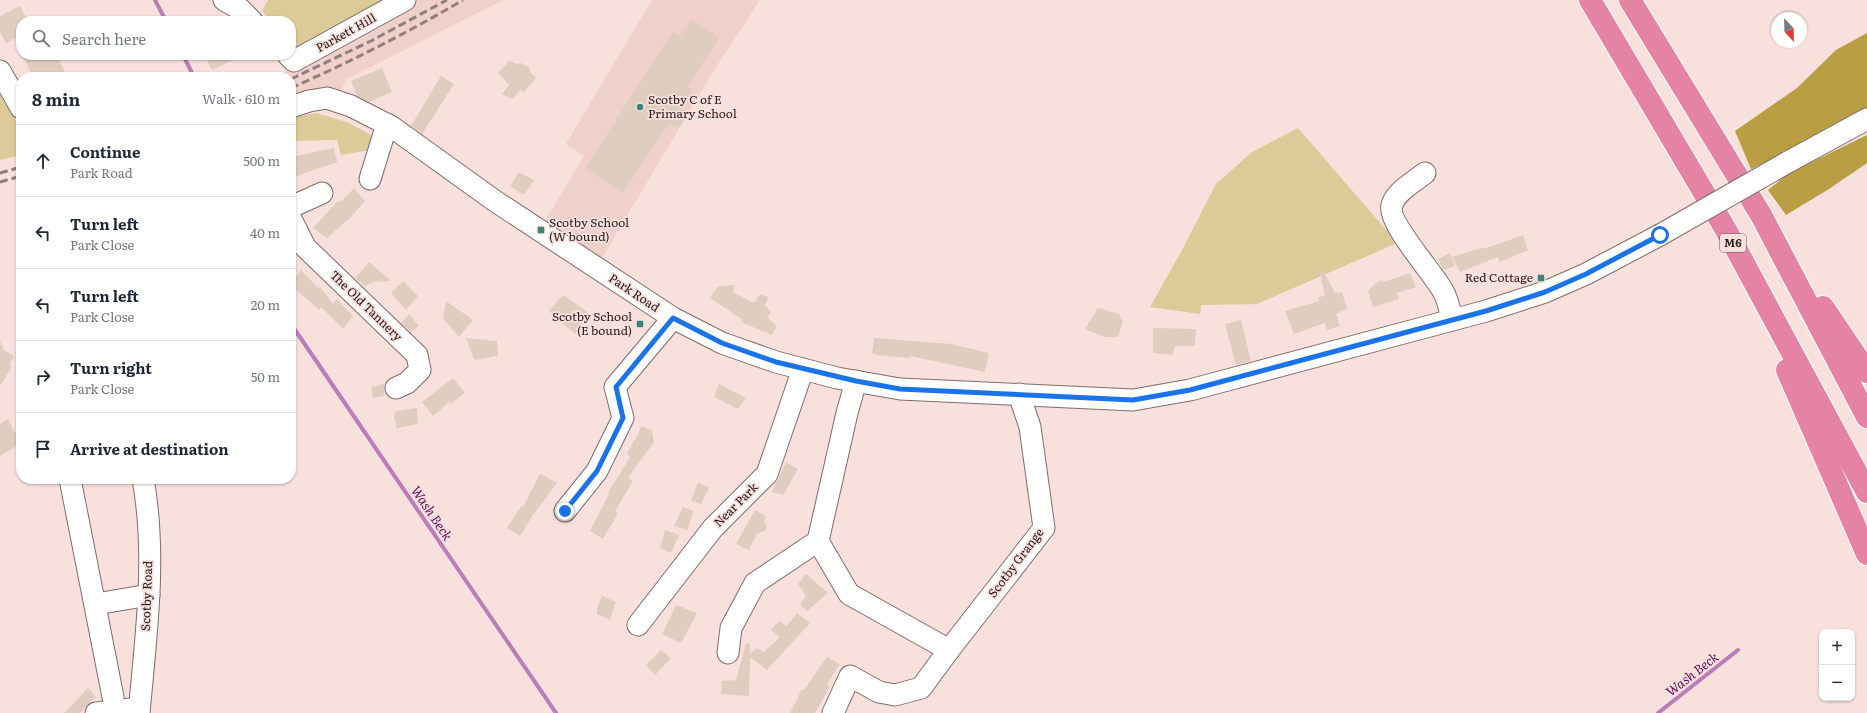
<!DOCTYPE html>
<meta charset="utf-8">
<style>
:root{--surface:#fff;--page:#f2f2f3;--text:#1f2937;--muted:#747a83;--line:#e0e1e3}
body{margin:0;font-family:Literata,serif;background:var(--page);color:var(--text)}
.controls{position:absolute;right:12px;bottom:12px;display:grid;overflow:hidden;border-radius:8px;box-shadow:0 1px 3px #0004}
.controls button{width:36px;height:36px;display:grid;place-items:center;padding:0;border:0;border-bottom:1px solid var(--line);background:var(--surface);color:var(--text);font:20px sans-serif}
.compass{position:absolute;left:1771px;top:12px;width:36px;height:36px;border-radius:50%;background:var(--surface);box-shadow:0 1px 3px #0004;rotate:158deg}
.stop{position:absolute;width:12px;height:12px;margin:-9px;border:3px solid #1a73e8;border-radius:50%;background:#fff}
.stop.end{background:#1a73e8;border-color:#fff;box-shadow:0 1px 4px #0008}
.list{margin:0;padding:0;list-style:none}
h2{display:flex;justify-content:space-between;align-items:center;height:52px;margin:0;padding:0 16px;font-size:17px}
h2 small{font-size:13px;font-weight:400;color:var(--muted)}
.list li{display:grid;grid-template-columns:26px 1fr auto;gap:12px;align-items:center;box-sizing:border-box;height:72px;padding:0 16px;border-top:1px solid var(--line)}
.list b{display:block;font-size:15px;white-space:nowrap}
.list p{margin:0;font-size:13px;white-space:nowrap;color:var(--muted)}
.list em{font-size:13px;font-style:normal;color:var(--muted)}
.icon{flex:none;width:22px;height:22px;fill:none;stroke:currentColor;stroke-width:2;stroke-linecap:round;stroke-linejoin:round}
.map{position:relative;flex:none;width:1867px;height:713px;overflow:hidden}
.search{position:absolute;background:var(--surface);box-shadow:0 1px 3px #0004;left:16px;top:16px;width:280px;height:44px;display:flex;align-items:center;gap:10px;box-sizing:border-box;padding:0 14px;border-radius:16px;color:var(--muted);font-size:15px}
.panel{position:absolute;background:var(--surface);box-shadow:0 1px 3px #0004;left:16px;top:72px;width:280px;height:412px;border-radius:16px}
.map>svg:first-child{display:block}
.built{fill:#f0d0cb}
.green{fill:#dccb98}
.forest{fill:#b99e43}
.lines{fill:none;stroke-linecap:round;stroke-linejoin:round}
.stream{stroke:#bb7cba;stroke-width:4}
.building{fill:#dfcec0}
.minor-casing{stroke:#806c68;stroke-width:23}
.highway-casing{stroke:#fff;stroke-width:24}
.minor{stroke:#fff;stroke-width:21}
.highway{stroke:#e583a5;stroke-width:22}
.rail{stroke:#907f7d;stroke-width:3;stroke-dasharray:8 4;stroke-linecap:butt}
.minor-bridge-casing{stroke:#806c68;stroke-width:23;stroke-linecap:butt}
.minor-bridge{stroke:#fff;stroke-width:21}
.route{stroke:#1a73e8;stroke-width:5}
.poi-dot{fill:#3b827b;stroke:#f8e0dc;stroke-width:1.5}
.labels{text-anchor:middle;stroke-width:3.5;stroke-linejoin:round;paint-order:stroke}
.shield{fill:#f8e0dc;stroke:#675a58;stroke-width:1}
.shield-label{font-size:11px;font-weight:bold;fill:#29201f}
.street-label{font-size:12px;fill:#29201f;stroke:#f8e0dc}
.poi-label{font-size:12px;fill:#29201f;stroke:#f8e0dc;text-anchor:start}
.water-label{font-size:13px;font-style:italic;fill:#5e0f5f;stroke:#f8e0dc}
</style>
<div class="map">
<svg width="1867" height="713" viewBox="0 0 1867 713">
<rect width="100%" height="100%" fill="#f8e0dc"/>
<!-- built -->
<g class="built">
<path d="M414 0H503L347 79 338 95 291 99V77H274L347 41Z"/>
<path d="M652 0H760L714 70 602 258 544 223 584 156 566 144Z"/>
</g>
<!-- green -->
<g class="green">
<path d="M268 0H398L300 54 291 43V21H271L262 11Z"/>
<path d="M0 95 21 129V155L0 160Z"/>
<path d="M316 113 347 122 371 135 376 149 341 155 337 140 291 141V118Z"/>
<path d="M1298 128 1388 232 1395 244 1257 304 1201 305 1200 314 1150 307 1181 252 1216 184 1252 152Z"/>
</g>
<!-- forest -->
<g class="forest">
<path d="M1867 33V113L1857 119 1751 169 1735 131 1797 88 1836 50Z"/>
<path d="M1867 135V163L1829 189 1786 215 1768 190 1789 173Z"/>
</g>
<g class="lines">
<!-- stream -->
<g class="stream">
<path d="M155 0 166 21"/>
<path d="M183 55 194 77"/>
<path d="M291 324 556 713"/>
<path d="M1658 713 1738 650"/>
</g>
</g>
<!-- building -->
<g class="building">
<path d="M20 6 28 21H21V35L6 43 0 32V16Z"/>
<path d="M691 19 719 38 687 87 692 90 681 107 689 112 678 129 669 123 623 193 585 168 673 32 680 36Z"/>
<path d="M22 55H56L65 72 55 77H33Z"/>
<path d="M204 55H243L212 70Z"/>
<path d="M509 61 517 64 521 63 530 68V72L536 78 524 92 520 90 513 99 502 94 509 85 498 73Z"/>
<path d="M382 68 392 92 369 102 357 96 351 81Z"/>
<path d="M441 76 454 84 422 134 411 126Z"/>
<path d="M334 148 337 162 291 178V157Z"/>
<path d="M519 172 534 180 524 195 510 186Z"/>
<path d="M354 188 365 201 352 216 327 238 313 228 337 202 342 201Z"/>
<path d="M1523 235 1528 250 1500 262 1498 257 1460 272 1452 257 1484 247V249Z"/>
<path d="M1450 253 1455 266 1443 270 1438 259Z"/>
<path d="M369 262 391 281 373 282 365 286 355 278Z"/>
<path d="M301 270 318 288 320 287 333 304 337 299 353 316 343 329 321 307 319 310 291 285Z"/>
<path d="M1323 270 1335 293 1342 292 1347 309 1336 314 1340 326 1327 330 1325 323 1294 334 1285 311 1319 301 1318 298 1325 295 1319 271Z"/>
<path d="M1410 273 1416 287 1397 293 1399 299 1373 307 1368 291 1376 283 1382 280 1384 282Z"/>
<path d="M403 281 418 296 406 310 391 293Z"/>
<path d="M735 285 733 292 754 303 760 294 769 297 765 305 771 312 767 317 777 326 772 335 741 322 743 320 710 298 718 286Z"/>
<path d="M563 295 589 313 575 334 549 311Z"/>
<path d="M446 301 473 320 459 337 443 318Z"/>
<path d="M1098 308 1119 314 1123 322 1118 337H1104L1085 329Z"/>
<path d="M409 314 419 326 411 332 401 323Z"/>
<path d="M1241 320 1251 361 1236 365 1225 324Z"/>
<path d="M1153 328 1196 329 1195 346H1175L1172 355 1153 353Z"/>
<path d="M466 338 497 341 498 356 474 360Z"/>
<path d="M874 338 951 344 989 353 985 372 910 356V358L876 355 872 353Z"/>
<path d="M0 341 4 350 14 356 10 364 11 368 0 386Z"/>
<path d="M453 378 465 393 450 404 449 402 433 416 422 402Z"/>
<path d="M384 384 385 396 373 398 371 387Z"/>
<path d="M719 384 746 398 738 409 714 397Z"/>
<path d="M417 408 418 424 397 428 394 416 396 411Z"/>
<path d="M8 419 15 433 21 430V443L0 456V424Z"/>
<path d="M642 426 652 431 654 442 628 478 633 481 615 511 618 513 603 539 590 531 609 494 608 493 630 457 627 454Z"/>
<path d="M786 462 798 469 783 495 772 492Z"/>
<path d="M540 474 557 483 533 515 520 536 507 528 521 506 523 507Z"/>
<path d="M698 482 709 488 701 504 691 501Z"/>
<path d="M683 507 694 511 687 530 674 526Z"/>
<path d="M755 510 766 516 764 522 767 525 765 531 757 533 749 550 736 544Z"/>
<path d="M665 530 679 535 671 553 660 548Z"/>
<path d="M806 574 828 593 807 611 800 604 806 596 798 584Z"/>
<path d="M602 596 616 602 610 620 597 614V608Z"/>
<path d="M676 605 697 613 681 643 662 634Z"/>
<path d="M797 613 810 623 767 670 750 657 749 696 721 694 722 681 736 680 746 643 750 644V654L757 648 764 652 780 637 771 630 779 621 787 626Z"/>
<path d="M661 650 671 658 655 675 646 665Z"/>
<path d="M827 657 840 664 827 684 830 687 815 713H790L802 689 804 690Z"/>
<path d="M88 688 96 697 80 713H64Z"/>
</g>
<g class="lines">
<defs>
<g id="minor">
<path d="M224 0 240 9 252 21"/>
<path d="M288 55 294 61 405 0"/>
<path d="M0 71 21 108"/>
<path d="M291 107 309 101 327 98 351 106 392 127 495 201 673 318 722 343 776 362 837 378 900 389 1133 400 1190 390 1486 311 1545 292 1586 274 1660 235"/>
<path d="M1788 162 1867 119"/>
<path d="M1425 173C1414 182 1396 191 1392 205 1386 221 1434 274 1443 291 1448 299 1450 311 1452 320"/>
<path d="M370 179 387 124"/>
<path d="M291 207 322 193"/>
<path d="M291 219 305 247 417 355 420 370 407 383 396 388"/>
<path d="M856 381 847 413 818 541 849 594 949 650 1044 528 1030 427 1019 394"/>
<path d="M70 479 113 697"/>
<path d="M565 511 597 471 623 418 615 387 673 318"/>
<path d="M96 604 149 595"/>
<path d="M638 625 713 528 767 474 803 369"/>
<path d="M728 653 731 628 755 583 818 541"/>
<path d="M96 713 139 708"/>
<path d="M139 713C146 635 157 556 143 479"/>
<path d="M833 713 850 676 879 692 895 695 921 688 949 650"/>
</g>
<g id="highway">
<path d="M1590 0 1726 230 1867 492"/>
<path d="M1630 0 1761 215 1867 417"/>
<path d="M1823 307 1867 372"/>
<path d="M1787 370 1867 554"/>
</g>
</defs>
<!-- minor casing -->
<use href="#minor" class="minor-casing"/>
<!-- highway casing -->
<use href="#highway" class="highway-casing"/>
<!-- minor -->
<use href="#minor" class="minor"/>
<!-- highway -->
<use href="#highway" class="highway"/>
<!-- rail -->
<g class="rail">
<path d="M291 79 371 41 447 0"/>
<path d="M291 88C350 62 407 33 463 0"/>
<path d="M0 173 21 167"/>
<path d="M0 182 21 176"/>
</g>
<defs>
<path id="minor-bridge" d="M1660 235 1788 162"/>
</defs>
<!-- minor-bridge casing -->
<use href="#minor-bridge" class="minor-bridge-casing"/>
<!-- minor-bridge -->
<use href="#minor-bridge" class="minor-bridge"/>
</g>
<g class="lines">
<!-- route -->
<path class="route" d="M565 511 597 471 623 418 616 387 673 318 722 343 776 362 856 381 900 389 1133 400 1190 390 1486 311 1545 292 1586 274 1660 235"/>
</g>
<!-- markers -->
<g class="poi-dot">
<circle cx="640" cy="107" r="4"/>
<rect x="537" y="226" width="8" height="8" rx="2"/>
<rect x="1537" y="274" width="8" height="8" rx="2"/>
<rect x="636" y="320" width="8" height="8" rx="2"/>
</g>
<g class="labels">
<!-- shield labels -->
<rect class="shield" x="1720" y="234" width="26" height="18" rx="3"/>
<g class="shield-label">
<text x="1733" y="247">M6</text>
</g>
<!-- street labels -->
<g class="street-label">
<text transform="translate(346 33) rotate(-29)" y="4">Parkett Hill</text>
<text transform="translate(634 293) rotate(34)" y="4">Park Road</text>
<text transform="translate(366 306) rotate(44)" y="4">The Old Tannery</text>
<text transform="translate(736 505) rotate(-45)" y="4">Near Park</text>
<text transform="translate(1016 563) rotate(-53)" y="4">Scotby Grange</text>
<text transform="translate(147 596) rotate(-88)" y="4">Scotby Road</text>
</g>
<!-- poi labels -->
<g class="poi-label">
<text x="648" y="104">Scotby C of E<tspan x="648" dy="14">Primary School</tspan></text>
<text x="549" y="227">Scotby School<tspan x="549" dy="14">(W bound)</tspan></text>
<text x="1533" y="282" text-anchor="end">Red Cottage</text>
<text x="632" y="321" text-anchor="end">Scotby School<tspan x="632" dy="14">(E bound)</tspan></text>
</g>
<!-- water labels -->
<g class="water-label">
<text transform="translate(432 513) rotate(56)" y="5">Wash Beck</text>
<text transform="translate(1692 674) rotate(-38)" y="5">Wash Beck</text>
</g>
</g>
</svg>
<div class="controls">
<button>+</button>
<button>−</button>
</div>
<svg class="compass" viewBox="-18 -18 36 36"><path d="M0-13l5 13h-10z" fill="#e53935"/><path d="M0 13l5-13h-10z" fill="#747a83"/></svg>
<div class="stop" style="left:1660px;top:235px"></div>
<div class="stop end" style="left:565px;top:511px"></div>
<div class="search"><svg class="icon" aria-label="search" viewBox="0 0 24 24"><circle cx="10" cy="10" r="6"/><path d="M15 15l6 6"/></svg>Search here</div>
<section class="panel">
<h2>8 min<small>Walk · 610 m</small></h2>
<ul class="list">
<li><svg class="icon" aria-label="ahead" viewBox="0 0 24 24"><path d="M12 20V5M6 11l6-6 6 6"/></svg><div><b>Continue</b><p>Park Road</p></div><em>500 m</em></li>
<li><svg class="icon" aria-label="left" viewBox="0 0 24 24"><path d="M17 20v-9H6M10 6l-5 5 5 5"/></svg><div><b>Turn left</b><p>Park Close</p></div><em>40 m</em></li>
<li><svg class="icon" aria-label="left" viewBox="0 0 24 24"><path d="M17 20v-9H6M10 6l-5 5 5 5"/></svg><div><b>Turn left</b><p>Park Close</p></div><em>20 m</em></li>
<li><svg class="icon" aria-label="right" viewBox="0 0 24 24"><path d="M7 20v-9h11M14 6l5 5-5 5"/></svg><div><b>Turn right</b><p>Park Close</p></div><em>50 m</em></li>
<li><svg class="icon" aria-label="arrive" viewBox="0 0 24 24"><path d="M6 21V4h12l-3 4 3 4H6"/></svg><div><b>Arrive at destination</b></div></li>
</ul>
</section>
</div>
